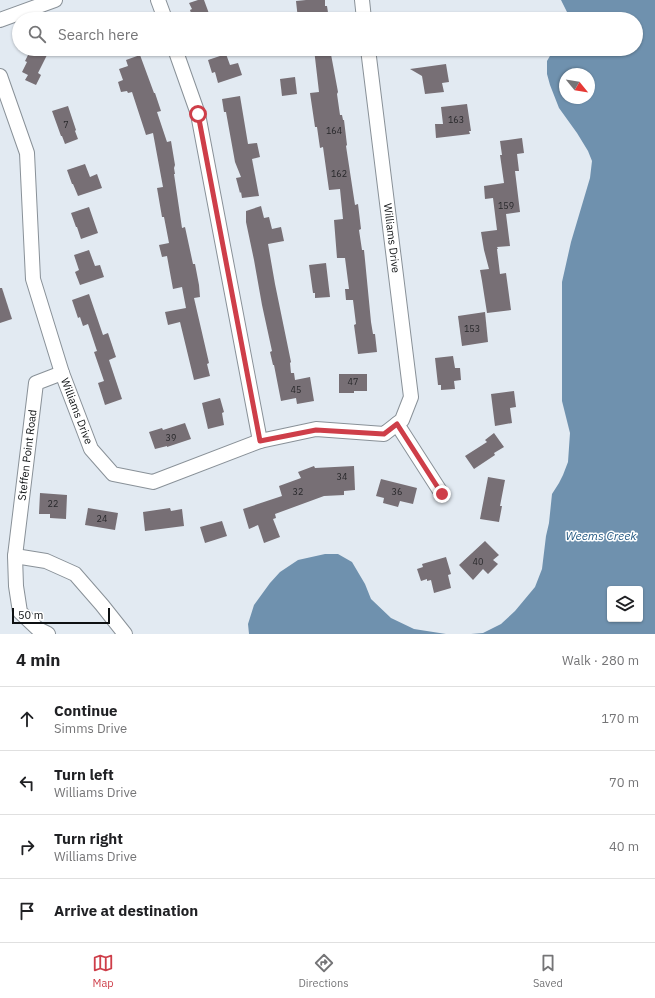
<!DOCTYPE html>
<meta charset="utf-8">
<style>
:root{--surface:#fff;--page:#f2f2f2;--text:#202124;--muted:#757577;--line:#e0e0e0;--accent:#ce3e49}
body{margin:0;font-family:"IBM Plex Sans",sans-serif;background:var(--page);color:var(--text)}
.controls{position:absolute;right:12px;bottom:12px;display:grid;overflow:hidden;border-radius:4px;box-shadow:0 1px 3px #0004}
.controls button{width:36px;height:36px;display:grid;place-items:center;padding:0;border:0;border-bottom:1px solid var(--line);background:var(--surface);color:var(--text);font:20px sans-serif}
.compass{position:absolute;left:559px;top:68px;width:36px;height:36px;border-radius:50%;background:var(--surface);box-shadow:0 1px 3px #0004;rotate:120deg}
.scale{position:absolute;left:12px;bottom:10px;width:98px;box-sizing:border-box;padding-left:4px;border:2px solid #0d1012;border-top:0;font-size:11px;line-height:14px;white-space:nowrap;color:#0d1012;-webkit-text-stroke:3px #fff;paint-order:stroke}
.stop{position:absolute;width:12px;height:12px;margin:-9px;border:3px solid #ce3e49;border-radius:50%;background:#fff}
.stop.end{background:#ce3e49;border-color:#fff;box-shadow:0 1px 4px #0008}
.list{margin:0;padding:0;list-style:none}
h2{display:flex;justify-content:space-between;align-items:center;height:52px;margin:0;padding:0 16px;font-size:17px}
h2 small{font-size:13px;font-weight:400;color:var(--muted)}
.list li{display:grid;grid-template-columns:26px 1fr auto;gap:12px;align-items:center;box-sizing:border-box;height:64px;padding:0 16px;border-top:1px solid var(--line)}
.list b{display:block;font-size:15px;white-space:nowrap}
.list p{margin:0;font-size:13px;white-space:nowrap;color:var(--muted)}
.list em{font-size:13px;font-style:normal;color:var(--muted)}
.icon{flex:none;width:22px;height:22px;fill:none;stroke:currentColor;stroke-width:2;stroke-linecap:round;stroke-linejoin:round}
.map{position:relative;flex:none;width:655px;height:634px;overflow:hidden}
.search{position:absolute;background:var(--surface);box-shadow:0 1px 3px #0004;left:12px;right:12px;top:12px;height:44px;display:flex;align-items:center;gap:10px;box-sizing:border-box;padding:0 14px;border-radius:22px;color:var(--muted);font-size:15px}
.sheet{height:308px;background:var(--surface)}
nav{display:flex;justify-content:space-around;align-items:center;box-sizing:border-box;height:56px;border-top:1px solid var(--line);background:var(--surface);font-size:11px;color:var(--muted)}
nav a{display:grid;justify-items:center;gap:2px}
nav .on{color:var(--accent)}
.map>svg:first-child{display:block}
.water{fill:#6f91ae;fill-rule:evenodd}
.building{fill:#776f75}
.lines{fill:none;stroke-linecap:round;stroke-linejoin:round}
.street-casing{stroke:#899198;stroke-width:16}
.street{stroke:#fff;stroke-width:14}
.route{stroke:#ce3e49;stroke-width:5}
.labels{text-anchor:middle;stroke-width:3;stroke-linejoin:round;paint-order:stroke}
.number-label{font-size:9px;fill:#28282b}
.street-label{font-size:11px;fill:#0d1012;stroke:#fff}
.water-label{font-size:12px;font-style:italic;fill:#245a84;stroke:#fff}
</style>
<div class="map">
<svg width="655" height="634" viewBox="0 0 655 634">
<rect width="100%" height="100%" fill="#e2eaf2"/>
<!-- water -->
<g class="water">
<path d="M561 0H655V634H471L483 633 501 624 515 611 535 587 542 569 546 536 549 523 552 494 559 483 563 475 568 462 570 433 562 401V282L571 242 590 178 592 161 588 151 577 133 559 108 550 85 547 74V61L554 49H636V19H566L568 14ZM565 74H589V98H565ZM610 589H640V619H610Z"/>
<path d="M325 554H338L352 562 365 584 371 599 391 618 414 629 446 634H249L248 624 254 605 270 583 280 572 298 560Z"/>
</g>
<!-- building -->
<g class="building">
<path d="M198 0H204L211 19H193L190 10 192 9 189 3Z"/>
<path d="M306 0H325V6H327L329 19H298L296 1Z"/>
<path d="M31 49H50L38 73 41 75 36 85 25 80 28 75 22 72 27 62 25 61Z"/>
<path d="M314 49H330L338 92 337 94 340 115H342L343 120H344L347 145 346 146 355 205 358 204 361 229 359 230 362 250H364L365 260 371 322 373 334H375L377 352 358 354 354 325 356 324 353 300H346L345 289H349L345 258H337L334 220 343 219 340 189 329 190 323 147 320 148 317 127H315L310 93 319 92Z"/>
<path d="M226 54 230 65 238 63 242 75 218 83 215 72 212 73 208 60Z"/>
<path d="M140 55 154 93H155L161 111 157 112 167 142 171 141 175 165 174 168 175 174H174L182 228 185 227 193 264H195L199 285 200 297 194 298 209 363 207 364 210 376 194 380 180 322 168 325 165 312 186 308 182 287 173 289 167 256 162 257 159 245 169 243 164 217H162L157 188 163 187 153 133 146 135 132 92 128 93 127 91 121 92 118 82 123 80 119 69 128 66 126 60Z"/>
<path d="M446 64 449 82 442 83 444 92 425 94 422 76 410 69Z"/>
<path d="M295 77 297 94 282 96 280 79Z"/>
<path d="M240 96 248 144 257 143 260 157 252 159 259 196 242 198 241 192 240 193 236 178 241 177 235 162 226 112H224L222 99Z"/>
<path d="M467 104 471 131H469L470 134 436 138 435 124H443L441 107Z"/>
<path d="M68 106 76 130 75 131 78 139 65 144 62 136H61L52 111Z"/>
<path d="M522 138 524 153 517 154 519 171H515L520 212 506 214 510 246 497 247 498 249H497L500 274 506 273 511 310 487 313 482 281 480 270 489 269 484 250 481 232 497 230 493 198 485 199 484 186 504 183 500 155H502L500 141Z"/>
<path d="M85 164 90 177 97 174 102 188 78 196 73 184H72L67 170Z"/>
<path d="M261 206 264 218 269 217 272 229 281 227 284 241 268 244 275 284 291 362 290 363 291 373H294L295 380 310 377 314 401 297 404 296 398 281 401 274 365H273L270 352 272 351 262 305 254 260 246 222V211Z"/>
<path d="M89 207 98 233 81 239 77 227H76L71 213Z"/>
<path d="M89 250 95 266 100 265 104 277 80 285 75 272 79 270 74 255Z"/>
<path d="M326 263 330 297 315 298V293H313L309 265Z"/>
<path d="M0 288H2L12 319 0 323Z"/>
<path d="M89 294 103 335 108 333 116 357 109 360 122 399 105 405 98 383 104 381 94 352 97 351 88 324 83 326 80 317 78 318 72 300Z"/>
<path d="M485 312 488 342 462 346 458 316Z"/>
<path d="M453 356 455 368H460L461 380 454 381 455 389 441 390V385H438L435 358Z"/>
<path d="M339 374H367V391H354V393H339Z"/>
<path d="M514 391 516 407 510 408 512 423 495 426 491 394Z"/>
<path d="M220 398 224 412 222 413 224 425 208 429 202 403Z"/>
<path d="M185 423 191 439 167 447V446L155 449 149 432 162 428 163 430Z"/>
<path d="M494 433 504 447 494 453 495 455 474 469 465 456 487 442 485 440Z"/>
<path d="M314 466 315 468 354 466 355 490 344 491V495L324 496 275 514 276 518 273 519 280 537 264 543 258 525 249 529 243 509 282 496 279 486 301 478 298 472Z"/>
<path d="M488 477 505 480 500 506H502L499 522 480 519Z"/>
<path d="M381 479 417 488 413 504 400 501 398 507 383 503 384 498 376 496Z"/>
<path d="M40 493 67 495 66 519 50 518V514H39Z"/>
<path d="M88 508 118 513 115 530 85 525Z"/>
<path d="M170 508 171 511 182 509 184 526 145 531 143 512Z"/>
<path d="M222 521 227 536 205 543 200 527Z"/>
<path d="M485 541 499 555 493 560 498 564 488 574 483 569 473 580 459 565Z"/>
<path d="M446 557 451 574 448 575 451 588 434 593 431 580 427 581V579L421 581 417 569 423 567 422 564Z"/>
</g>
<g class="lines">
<defs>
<g id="street">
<path d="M158 0 165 19"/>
<path d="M362 0 364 19"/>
<path d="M0 20 55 0"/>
<path d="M175 49 198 114 260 441"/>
<path d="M0 76 27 153 33 279 62 373 91 449 113 474 153 482 260 441 316 429 384 434 402 420 411 397 368 49"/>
<path d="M397 424 442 494"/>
<path d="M15 556 46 561 75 574 102 605 125 634"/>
<path d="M48 634 38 629 20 612 16 586 15 556 36 383 62 373"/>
</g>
</defs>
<!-- street casing -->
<use href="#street" class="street-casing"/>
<!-- street -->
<use href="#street" class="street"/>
</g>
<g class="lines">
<!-- route -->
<path class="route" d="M198 114 260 441 316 430 384 434 397 424 442 494"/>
</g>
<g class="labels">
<!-- number labels -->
<g class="number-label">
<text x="456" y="123">163</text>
<text x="66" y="128">7</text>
<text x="334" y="134">164</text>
<text x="339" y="177">162</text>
<text x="506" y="209">159</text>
<text x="472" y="332">153</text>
<text x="353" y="385">47</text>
<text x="296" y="393">45</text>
<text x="171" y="441">39</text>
<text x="342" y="480">34</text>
<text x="298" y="495">32</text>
<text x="397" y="495">36</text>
<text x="53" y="507">22</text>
<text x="102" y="522">24</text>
<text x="478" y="565">40</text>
</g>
<!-- street labels -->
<g class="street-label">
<text transform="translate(392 238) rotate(83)" y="4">Williams Drive</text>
<text transform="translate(77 411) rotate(69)" y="4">Williams Drive</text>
<text transform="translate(27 455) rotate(-83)" y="4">Steffen Point Road</text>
</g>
<!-- water labels -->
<g class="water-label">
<text x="601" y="540">Weems Creek</text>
</g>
</g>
</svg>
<div class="controls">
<button><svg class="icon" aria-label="layers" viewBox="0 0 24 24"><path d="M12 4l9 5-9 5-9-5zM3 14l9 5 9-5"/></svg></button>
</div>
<svg class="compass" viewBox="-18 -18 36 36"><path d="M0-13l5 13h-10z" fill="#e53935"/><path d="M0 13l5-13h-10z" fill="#757577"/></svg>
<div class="scale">50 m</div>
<div class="stop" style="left:198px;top:114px"></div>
<div class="stop end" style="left:442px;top:494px"></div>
<div class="search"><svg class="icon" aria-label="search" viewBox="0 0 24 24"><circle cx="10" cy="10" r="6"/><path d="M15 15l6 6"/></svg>Search here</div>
</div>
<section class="sheet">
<h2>4 min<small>Walk · 280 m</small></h2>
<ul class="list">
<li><svg class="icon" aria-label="ahead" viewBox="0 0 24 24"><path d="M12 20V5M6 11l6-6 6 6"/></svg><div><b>Continue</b><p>Simms Drive</p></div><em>170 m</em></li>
<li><svg class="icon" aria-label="left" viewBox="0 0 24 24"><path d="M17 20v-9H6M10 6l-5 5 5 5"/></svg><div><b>Turn left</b><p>Williams Drive</p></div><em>70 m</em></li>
<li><svg class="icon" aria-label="right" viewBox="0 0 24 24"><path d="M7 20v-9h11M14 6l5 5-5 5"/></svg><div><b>Turn right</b><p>Williams Drive</p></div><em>40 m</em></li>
<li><svg class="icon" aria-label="arrive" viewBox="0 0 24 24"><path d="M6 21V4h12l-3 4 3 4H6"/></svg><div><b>Arrive at destination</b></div></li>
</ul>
</section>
<nav>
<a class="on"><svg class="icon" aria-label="map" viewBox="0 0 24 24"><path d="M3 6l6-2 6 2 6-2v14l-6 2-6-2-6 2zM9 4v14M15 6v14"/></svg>Map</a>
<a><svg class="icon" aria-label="directions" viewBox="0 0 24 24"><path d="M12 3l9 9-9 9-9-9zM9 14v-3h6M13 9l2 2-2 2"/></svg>Directions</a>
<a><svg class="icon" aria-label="saved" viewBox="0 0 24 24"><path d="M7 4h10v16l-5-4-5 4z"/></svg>Saved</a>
</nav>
